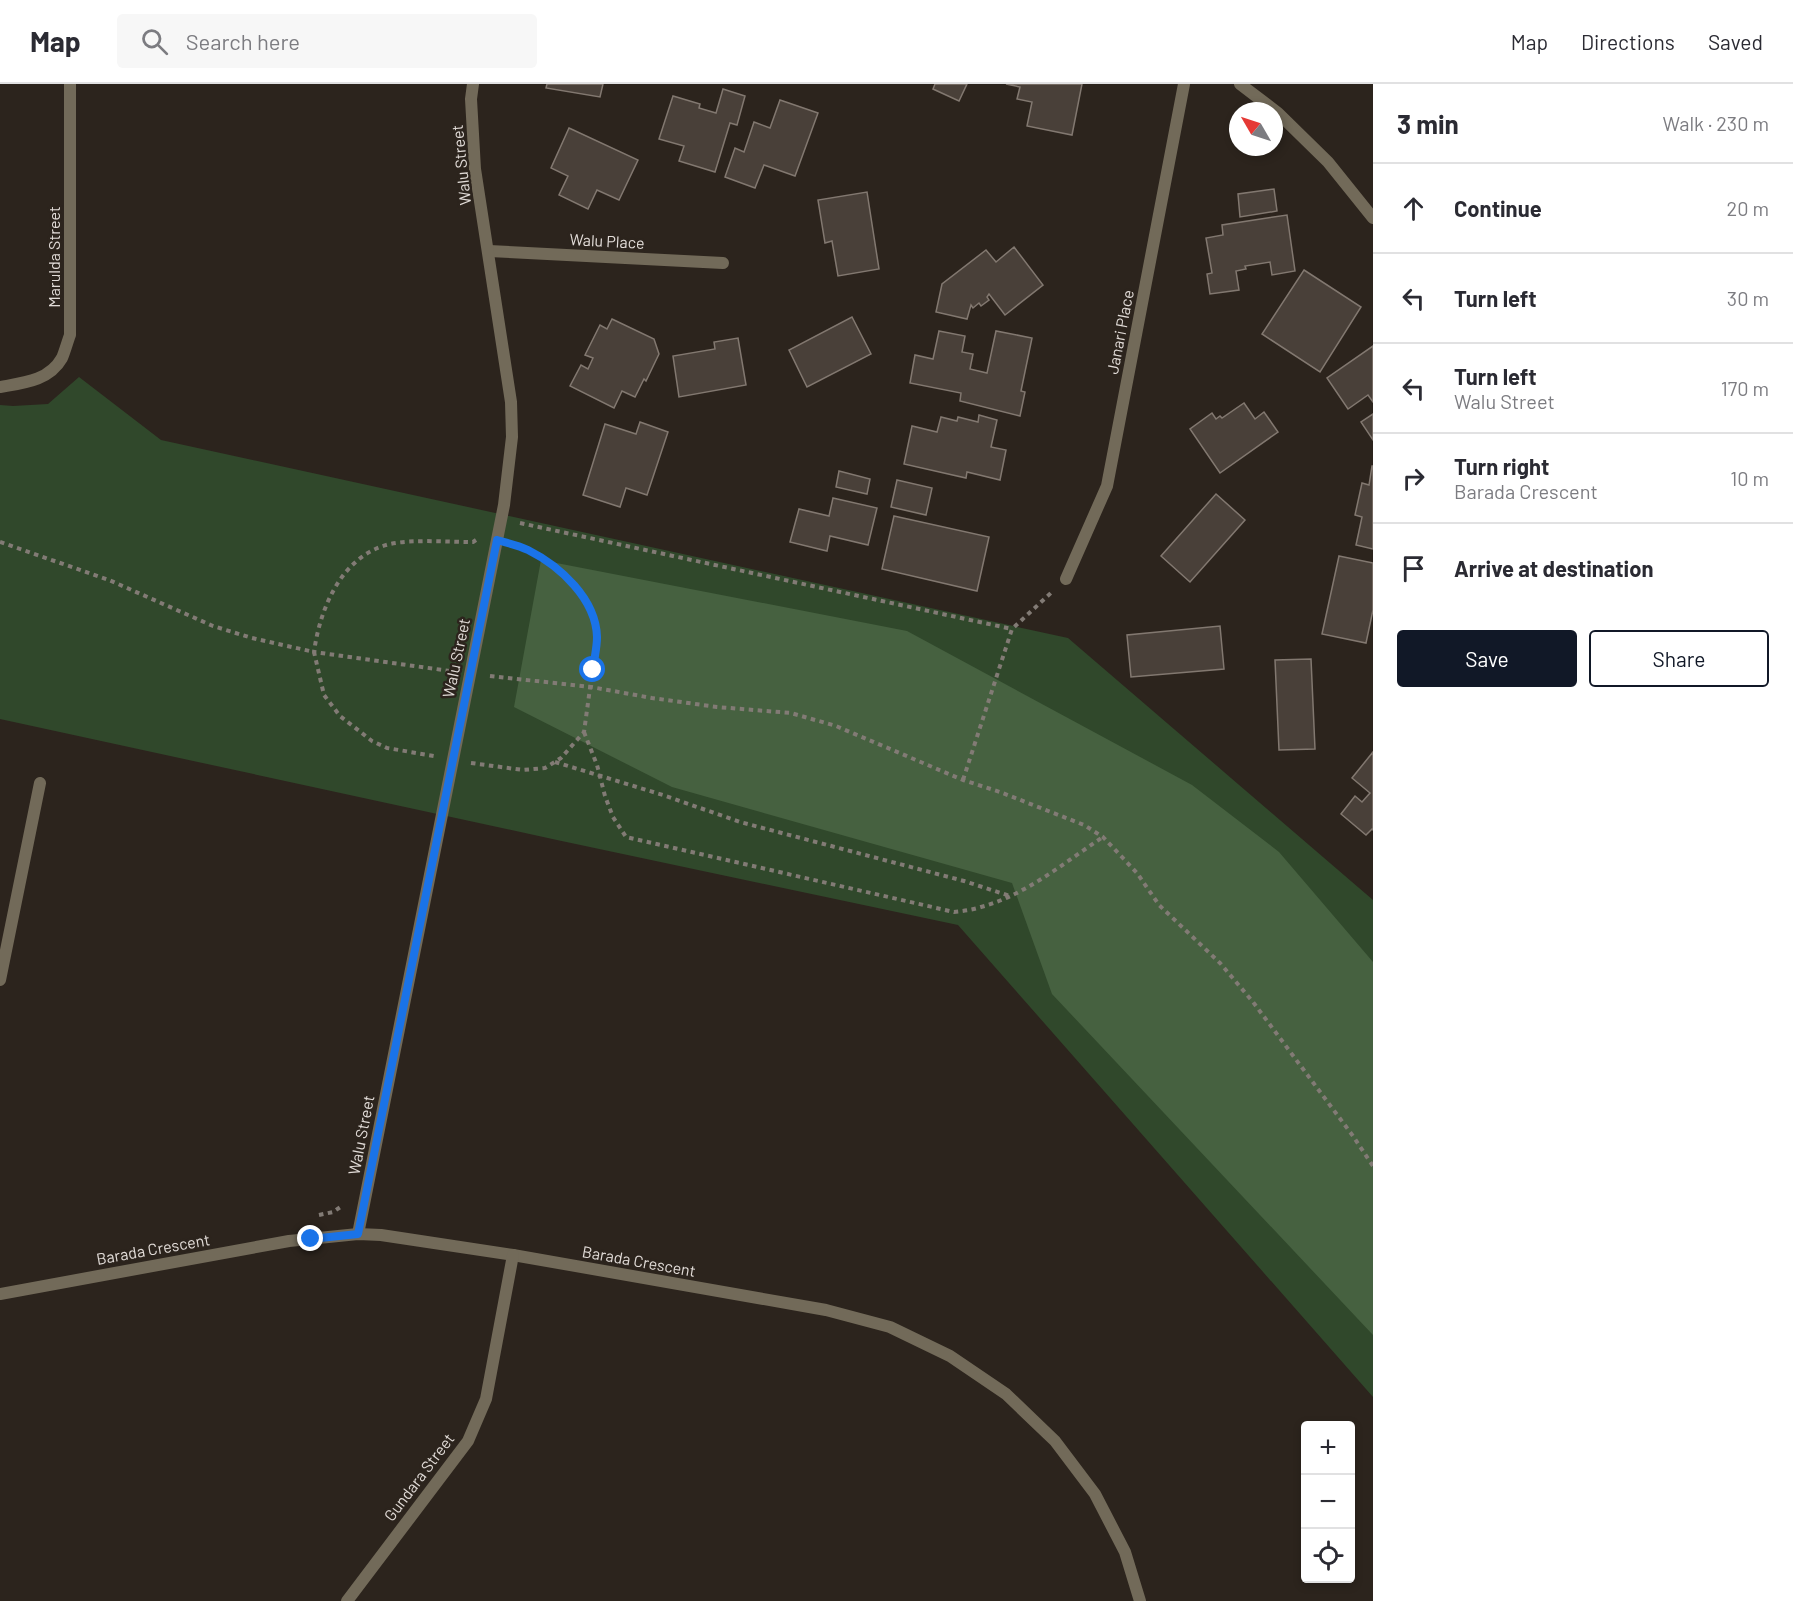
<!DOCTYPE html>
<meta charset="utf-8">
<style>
:root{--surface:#fff;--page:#f7f7f7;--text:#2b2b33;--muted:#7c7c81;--line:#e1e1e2;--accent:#111827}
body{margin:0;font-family:Barlow,sans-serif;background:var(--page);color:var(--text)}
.controls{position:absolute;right:18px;bottom:18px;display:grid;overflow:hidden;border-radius:6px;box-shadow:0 3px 9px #0003}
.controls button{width:54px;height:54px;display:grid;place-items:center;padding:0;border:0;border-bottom:2px solid var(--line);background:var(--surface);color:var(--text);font:30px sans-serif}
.compass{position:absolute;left:1229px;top:18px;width:54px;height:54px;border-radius:50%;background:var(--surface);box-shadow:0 3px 9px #0003;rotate:309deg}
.stop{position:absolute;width:18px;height:18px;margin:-14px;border:4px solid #1a73e8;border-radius:50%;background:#fff}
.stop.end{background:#1a73e8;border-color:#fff;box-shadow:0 2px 6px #0008}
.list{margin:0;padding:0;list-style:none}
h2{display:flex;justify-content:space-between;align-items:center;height:78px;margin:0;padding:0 24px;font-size:26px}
h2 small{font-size:20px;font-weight:400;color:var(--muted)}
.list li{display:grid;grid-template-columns:39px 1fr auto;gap:18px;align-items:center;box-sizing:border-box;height:90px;padding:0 24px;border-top:2px solid var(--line)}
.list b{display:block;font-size:22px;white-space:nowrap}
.list p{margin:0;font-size:20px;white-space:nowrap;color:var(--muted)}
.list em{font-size:20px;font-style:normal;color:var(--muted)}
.actions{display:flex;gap:12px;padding:18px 24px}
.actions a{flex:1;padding:14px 0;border:2px solid var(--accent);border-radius:6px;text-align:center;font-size:21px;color:var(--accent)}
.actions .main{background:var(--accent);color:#fff}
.icon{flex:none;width:33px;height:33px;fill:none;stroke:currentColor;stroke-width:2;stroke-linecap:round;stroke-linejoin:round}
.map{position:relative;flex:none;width:1373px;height:1517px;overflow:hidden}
header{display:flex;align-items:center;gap:36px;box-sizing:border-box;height:84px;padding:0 30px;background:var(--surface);border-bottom:2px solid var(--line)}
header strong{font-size:28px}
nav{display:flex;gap:33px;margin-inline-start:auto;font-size:21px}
.search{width:420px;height:54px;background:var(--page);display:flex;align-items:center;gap:15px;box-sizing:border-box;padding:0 21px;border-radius:6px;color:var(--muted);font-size:22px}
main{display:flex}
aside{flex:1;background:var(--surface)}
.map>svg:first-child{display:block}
.green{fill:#30482b}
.forest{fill:#466140}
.building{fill:#494039;stroke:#827870;stroke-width:1.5}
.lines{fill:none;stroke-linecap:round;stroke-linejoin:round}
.path{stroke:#827b75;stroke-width:4;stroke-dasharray:4.5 4.5;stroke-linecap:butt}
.minor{stroke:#726a59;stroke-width:12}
.route{stroke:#1a73e8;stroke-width:8}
.labels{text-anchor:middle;stroke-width:5;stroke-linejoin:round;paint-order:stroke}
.street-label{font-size:16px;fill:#e2dcd8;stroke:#2c241d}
</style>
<header>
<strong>Map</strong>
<div class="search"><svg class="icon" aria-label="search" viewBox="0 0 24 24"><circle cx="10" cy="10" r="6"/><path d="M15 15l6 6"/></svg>Search here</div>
<nav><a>Map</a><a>Directions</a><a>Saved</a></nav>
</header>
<main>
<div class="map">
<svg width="1373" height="1517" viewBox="0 0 1373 1517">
<rect width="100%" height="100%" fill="#2c241d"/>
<!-- green -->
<path class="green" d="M79 293 161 356 1068 554 1373 816V1313L958 841 557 756 0 635V321L13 322 48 320Z"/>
<!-- forest -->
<path class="forest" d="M541 476 907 547 1192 701 1279 768 1373 878V1251L1052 910 1012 799 672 703 514 623Z"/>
<!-- building -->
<g class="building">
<path d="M547 0H603L600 13 546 4Z"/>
<path d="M935 0H967L959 17 933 5Z"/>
<path d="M1006 0H1082L1072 51 1027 42 1032 18 1017 15 1020 3Z"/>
<path d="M723 5 745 12 737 41 730 39 715 88 679 77 684 62 659 55 673 12 700 20 699 24 716 29Z"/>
<path d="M780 16 818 29 795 92 764 81 755 104 725 93 735 64 744 68 754 38 770 44Z"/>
<path d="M569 44 638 76 619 116 597 106 588 125 559 111 568 92 551 84Z"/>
<path d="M1274 105 1277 127 1240 133 1238 110Z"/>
<path d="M867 108 879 185 838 192 832 157 825 159 818 116Z"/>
<path d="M1287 131 1295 187 1272 191 1270 178 1245 182 1246 185 1236 187 1239 206 1210 210 1207 190 1212 189 1206 154 1223 151 1222 141Z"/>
<path d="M1014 163 1043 201 1005 231 989 210 987 213 989 216 981 222 979 219 973 224 971 221 967 235 936 228 942 200 986 166 996 178Z"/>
<path d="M1304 186 1361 223 1320 288 1262 250Z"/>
<path d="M852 233 871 270 807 303 789 266Z"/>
<path d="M612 235 654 255 659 270 646 297 644 295 635 313 622 307 614 324 570 302 581 281 588 285 593 274 585 271 600 241 607 245Z"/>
<path d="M939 247 965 252 962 268 973 270 970 285 987 289 996 247 1032 254 1021 307 1025 308 1020 332 960 317 961 309 910 299 915 271 933 275Z"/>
<path d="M738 254 746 301 679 313 673 272 715 265 714 258Z"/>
<path d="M1373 262V318L1368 311 1348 325 1327 294Z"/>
<path d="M1244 319 1255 335 1264 328 1278 348 1220 389 1190 345 1212 329 1216 335 1220 332 1222 334Z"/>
<path d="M1373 330V356L1361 338Z"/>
<path d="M979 331 997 336 991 363 1006 366 1000 396 967 388 966 394 904 380 912 342 937 348 941 333 957 337 958 333 978 338Z"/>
<path d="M640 338 668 348 647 411 626 404 620 423 583 411 605 340 636 350Z"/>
<path d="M1372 382H1373V465L1356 461 1362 433 1355 431 1362 399 1369 401Z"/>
<path d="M839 387 870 395 867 410 836 403Z"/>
<path d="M897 396 932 404 926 431 891 423Z"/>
<path d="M1216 410 1245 436 1190 498 1161 472Z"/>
<path d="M833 414 877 424 868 461 830 452 827 467 790 458 799 425 829 432Z"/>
<path d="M894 432 989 453 977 507 882 485Z"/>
<path d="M1339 472 1373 479V526L1366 559 1322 550Z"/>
<path d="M1220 542 1224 585 1131 593 1127 551Z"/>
<path d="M1311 575 1315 665 1279 666 1275 576Z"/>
<path d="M1373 668V746L1372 745 1366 751 1341 730 1355 712 1362 718 1370 709 1352 694Z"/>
</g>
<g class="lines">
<!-- path -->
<g class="path">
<path d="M520 439 1012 545"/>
<path d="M0 458 109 496 213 542 252 554 314 568 324 611 340 632 372 657 387 664 434 672"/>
<path d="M450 587 314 568C320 524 342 471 390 460 414 455 448 458 473 458L476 456"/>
<path d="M490 592 591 603 652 614 717 623 791 629 836 642 963 696 1000 708 1084 741 1103 753 1137 789 1159 821 1220 879 1253 918 1353 1052 1373 1082"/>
<path d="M584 648 597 681 605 712 613 733 626 753 954 828C963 827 972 826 981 823 1026 811 1065 778 1103 753"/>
<path d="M555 678 663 711 740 738 964 797 1010 812"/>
<path d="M471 679 523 686 545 684 561 674 584 648 597 553 594 536 587 518 570 498 551 480 528 465 516 461"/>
<path d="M963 696 1012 545 1053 507"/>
<path d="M319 1131 333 1128 342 1122"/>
</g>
<!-- minor -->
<g class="minor">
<path d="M1240 0 1278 29 1328 78 1373 134"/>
<path d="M489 167 723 179"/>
<path d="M0 303C23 299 49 297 62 274 65 267 67 259 70 251V0"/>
<path d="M1066 495 1107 402 1184 0"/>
<path d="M0 896 40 699"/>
<path d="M358 1150 504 421 512 353 511 318 475 85 471 15 473 0"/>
<path d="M0 1210 289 1157 358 1150 381 1151 513 1171 826 1226 890 1243 950 1272 1006 1310 1055 1357 1095 1410 1125 1468 1140 1517"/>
<path d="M347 1517 468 1357 486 1315 513 1171"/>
</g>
</g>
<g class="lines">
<!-- route -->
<path class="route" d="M311 1155 358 1150 497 456C507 459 518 461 528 466 560 482 596 515 597 553 597 564 594 575 593 586"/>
</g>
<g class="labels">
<!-- street labels -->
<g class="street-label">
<text transform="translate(461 81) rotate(-96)" y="6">Walu Street</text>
<text transform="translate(607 157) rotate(3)" y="6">Walu Place</text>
<text transform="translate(54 173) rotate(-90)" y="6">Marulda Street</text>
<text transform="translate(1120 248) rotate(-79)" y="6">Janari Place</text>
<text transform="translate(456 574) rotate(-78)" y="6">Walu Street</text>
<text transform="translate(361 1051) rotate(-79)" y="6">Walu Street</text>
<text transform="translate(153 1165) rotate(-10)" y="6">Barada Crescent</text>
<text transform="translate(639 1177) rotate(10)" y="6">Barada Crescent</text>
<text transform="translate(419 1393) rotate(-53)" y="6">Gundara Street</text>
</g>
</g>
</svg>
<div class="controls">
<button>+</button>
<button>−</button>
<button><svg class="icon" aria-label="locate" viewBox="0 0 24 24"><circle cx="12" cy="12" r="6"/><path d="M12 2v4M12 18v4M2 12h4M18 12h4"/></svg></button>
</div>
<svg class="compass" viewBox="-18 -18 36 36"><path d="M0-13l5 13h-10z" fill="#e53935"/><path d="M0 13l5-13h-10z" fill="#7c7c81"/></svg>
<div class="stop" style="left:593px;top:586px"></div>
<div class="stop end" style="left:311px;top:1155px"></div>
</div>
<aside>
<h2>3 min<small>Walk · 230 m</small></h2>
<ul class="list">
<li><svg class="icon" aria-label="ahead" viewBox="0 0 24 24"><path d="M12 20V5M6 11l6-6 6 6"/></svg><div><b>Continue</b></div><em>20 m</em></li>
<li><svg class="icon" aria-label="left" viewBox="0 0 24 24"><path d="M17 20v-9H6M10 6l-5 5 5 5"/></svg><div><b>Turn left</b></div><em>30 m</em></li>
<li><svg class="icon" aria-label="left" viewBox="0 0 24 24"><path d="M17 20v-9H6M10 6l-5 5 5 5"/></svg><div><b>Turn left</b><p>Walu Street</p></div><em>170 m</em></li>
<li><svg class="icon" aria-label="right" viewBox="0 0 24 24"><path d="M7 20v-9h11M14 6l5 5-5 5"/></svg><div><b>Turn right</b><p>Barada Crescent</p></div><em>10 m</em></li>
<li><svg class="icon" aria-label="arrive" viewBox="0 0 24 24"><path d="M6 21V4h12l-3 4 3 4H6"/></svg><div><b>Arrive at destination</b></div></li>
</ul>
<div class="actions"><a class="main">Save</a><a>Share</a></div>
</aside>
</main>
